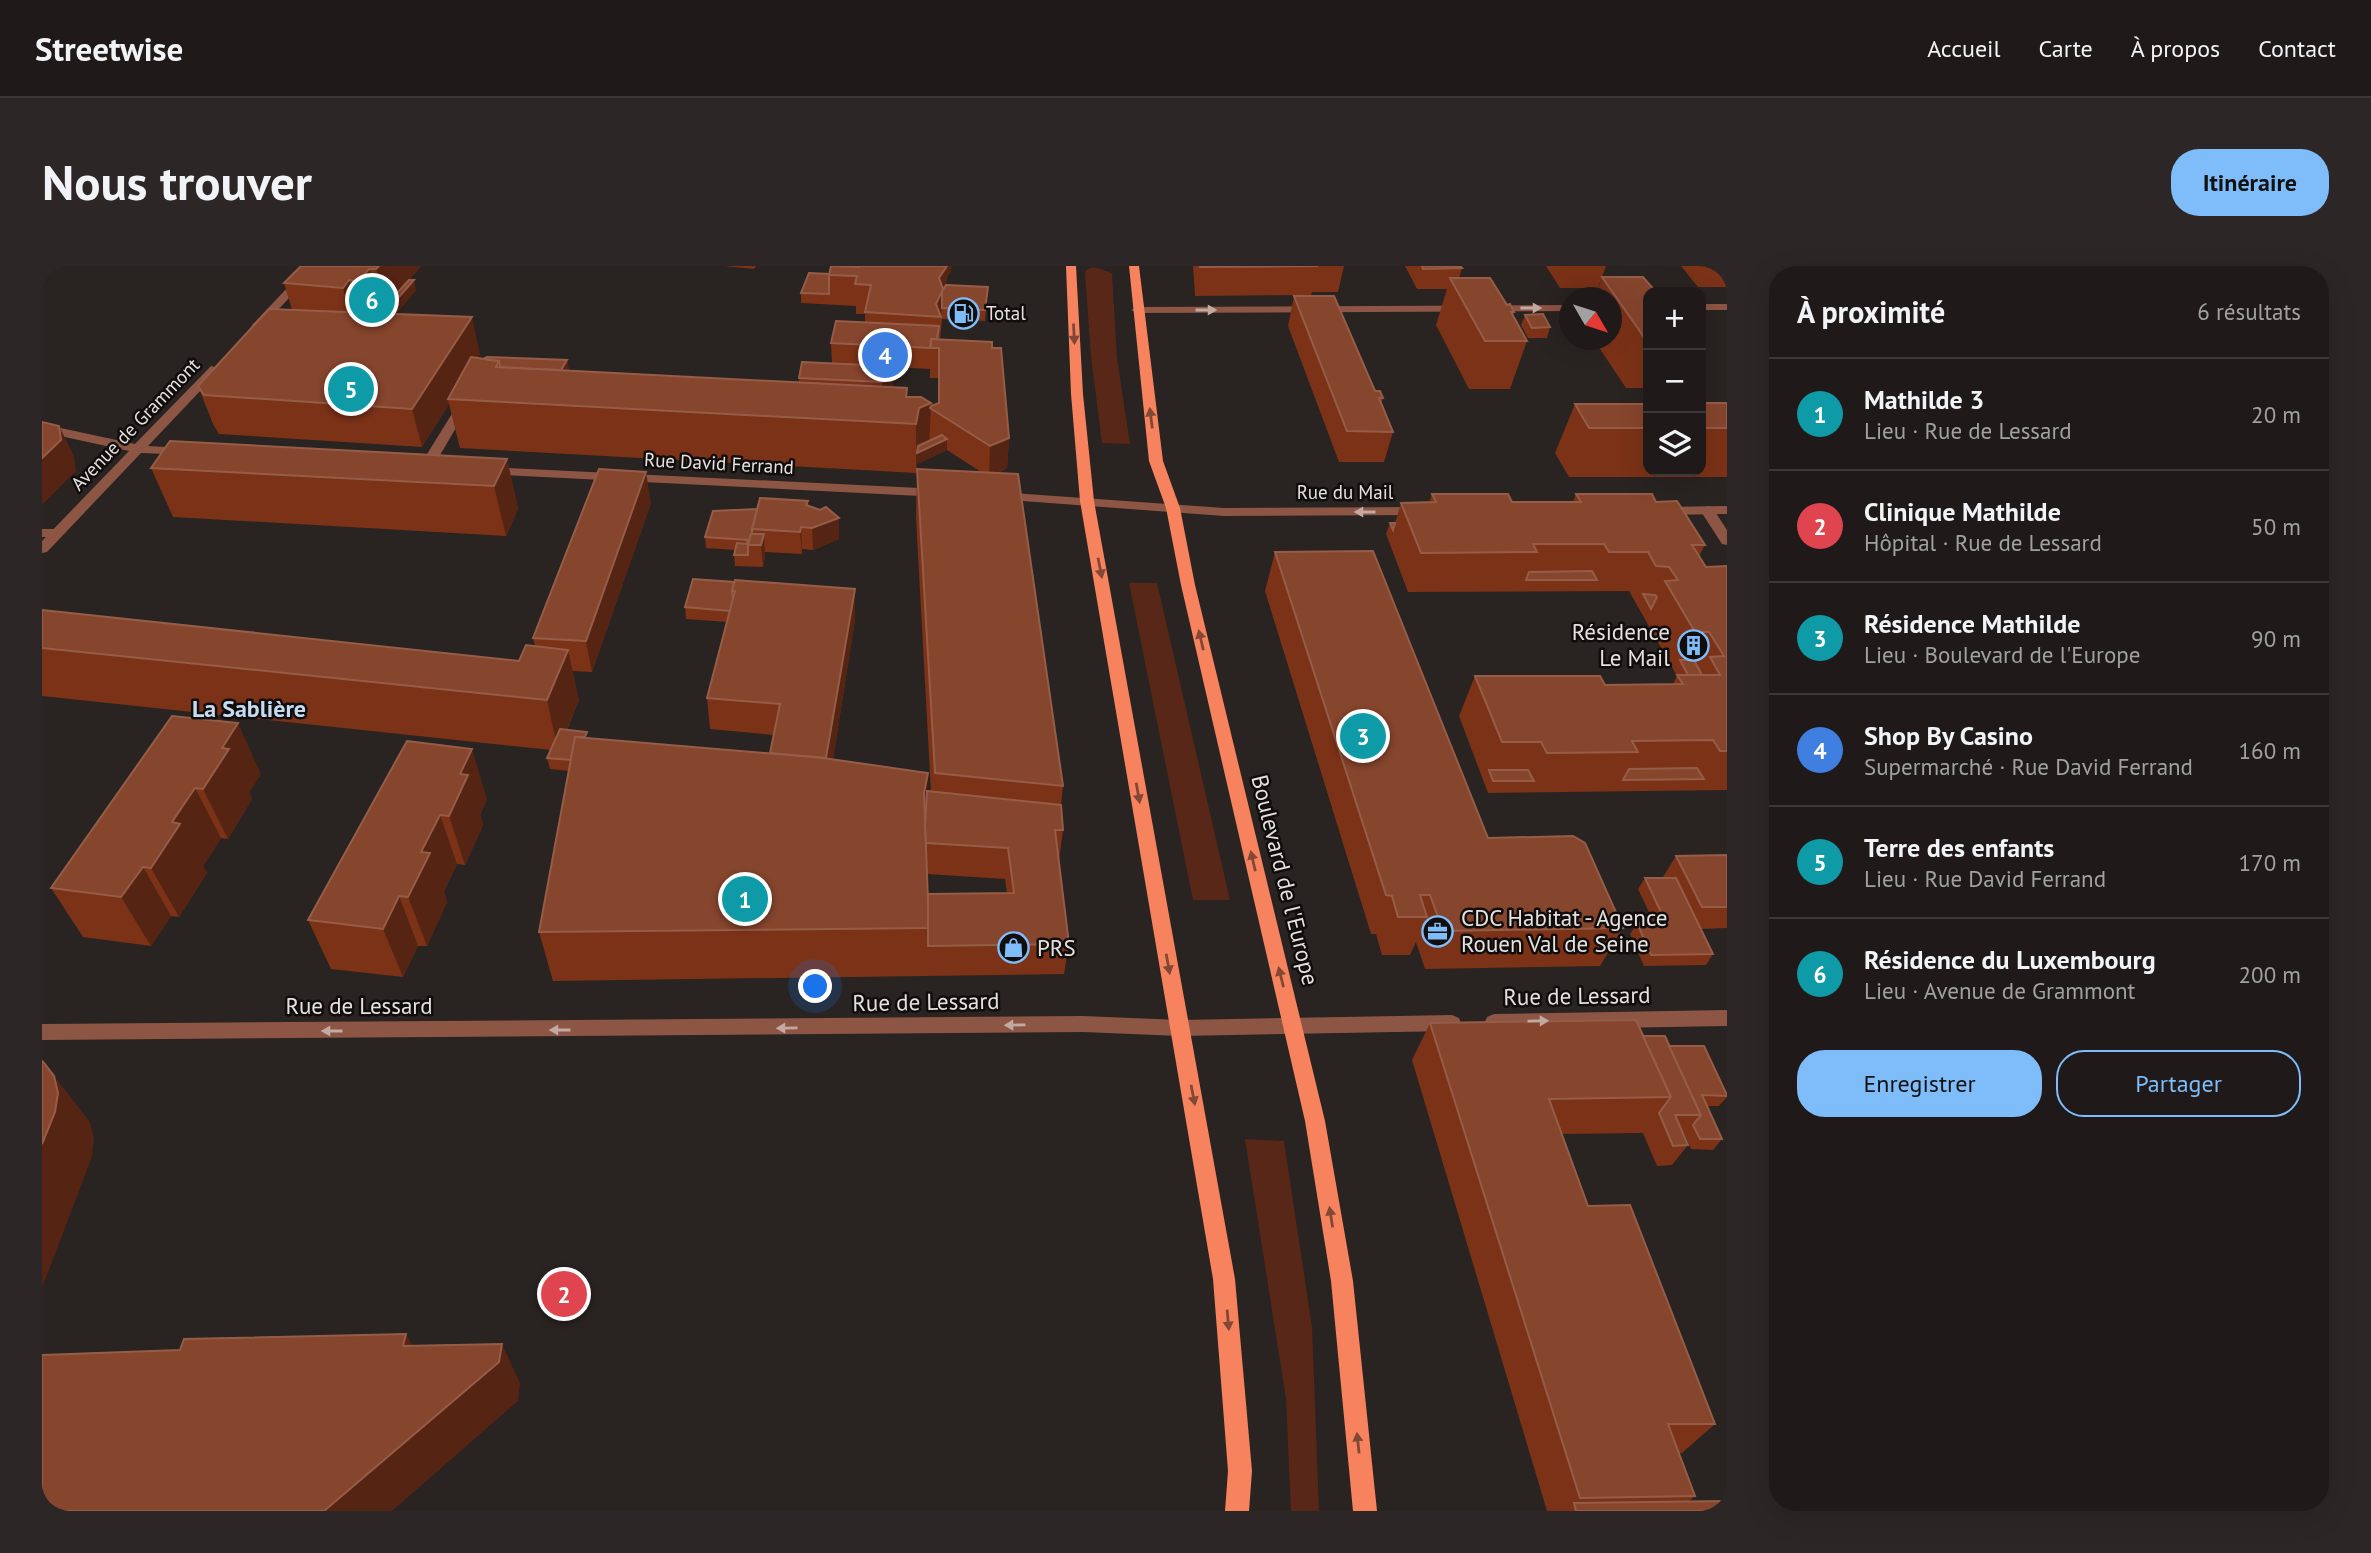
<!DOCTYPE html>
<html lang="fr">
<meta charset="utf-8">
<style>
:root{--surface:#1f1a19;--page:#2c2726;--text:#f1f3f6;--muted:#a1a1a2;--line:#3c3838;--accent:#7ebdf9}
body{margin:0;font-family:"PT Sans",sans-serif;background:var(--page);color:var(--text)}
.controls{position:absolute;right:21px;top:21px;display:grid;overflow:hidden;border-radius:14px;box-shadow:0 7px 28px #0002}
.controls button{width:63px;height:63px;display:grid;place-items:center;padding:0;border:0;border-bottom:2px solid var(--line);background:var(--surface);color:var(--text);font:35px sans-serif}
.compass{position:absolute;left:1517px;top:21px;width:63px;height:63px;border-radius:50%;background:var(--surface);box-shadow:0 7px 28px #0002;rotate:129deg}
.you{position:absolute;left:774px;top:721px;width:24px;height:24px;margin:-18px;border:5px solid #fff;border-radius:50%;background:#1a73e8;box-shadow:0 0 0 10px #1a73e833}
.badge{display:grid;place-items:center;width:46px;height:46px;border-radius:50%;background:var(--accent);color:#fff;font-size:23px;font-weight:700}
.pin{position:absolute;translate:-50% -50%;border:4px solid #fff;box-shadow:0 2px 7px #0006}
.list{margin:0;padding:0;list-style:none}
h2{display:flex;justify-content:space-between;align-items:center;height:91px;margin:0;padding:0 28px;font-size:30px}
h2 small{font-size:23px;font-weight:400;color:var(--muted)}
.list li{display:grid;grid-template-columns:46px 1fr auto;gap:21px;align-items:center;box-sizing:border-box;height:112px;padding:0 28px;border-top:2px solid var(--line)}
.list b{display:block;font-size:26px;white-space:nowrap}
.list p{margin:0;font-size:23px;white-space:nowrap;color:var(--muted)}
.list em{font-size:23px;font-style:normal;color:var(--muted)}
.actions{display:flex;gap:14px;padding:21px 28px}
.actions a{flex:1;padding:16px 0;border:2px solid var(--accent);border-radius:28px;text-align:center;font-size:24px;color:var(--accent)}
.actions .main{background:var(--accent);color:#111}
.icon{flex:none;width:38px;height:38px;fill:none;stroke:currentColor;stroke-width:2;stroke-linecap:round;stroke-linejoin:round}
.map{position:relative;flex:none;width:1685px;height:1245px;overflow:hidden;border-radius:28px}
header{display:flex;align-items:center;gap:42px;box-sizing:border-box;height:98px;padding:0 35px;background:var(--surface);border-bottom:2px solid var(--line)}
header strong{font-size:33px}
nav{display:flex;gap:38px;margin-inline-start:auto;font-size:24px}
.intro{display:flex;align-items:center;justify-content:space-between;box-sizing:border-box;height:168px;padding:0 42px}
h1{margin:0;font-size:49px}
.button{padding:18px 32px;border-radius:28px;background:var(--accent);color:#111;font-size:24px;font-weight:700}
main{display:flex;gap:42px;padding:0 42px}
aside{flex:1;background:var(--surface);border-radius:28px;box-shadow:0 7px 28px #0002}
.map>svg:first-child{display:block}
.green{fill:#582717}
.lines{fill:none;stroke-linecap:round;stroke-linejoin:round}
.service{fill:#8d5544;fill-rule:evenodd}
.minor{fill:#8d5544;fill-rule:evenodd}
.primary{fill:#f6835e;fill-rule:evenodd}
.wall{fill:#7b3217;fill-rule:evenodd}
.shaded-wall{fill:#552412}
.building{fill:#86452d;stroke:#955d48;stroke-width:2}
.oneway{fill:#c2a9a1}
.oneway2{fill:#834835}
.labels{text-anchor:middle;stroke-width:5;stroke-linejoin:round;paint-order:stroke}
.far-poi-label{font-size:19px;fill:#e5e1df;stroke:#100d0c;text-anchor:start}
.far-street-label{font-size:19px;fill:#e5e1df;stroke:#100d0c}
.poi-label{font-size:23px;fill:#e5e1df;stroke:#100d0c;text-anchor:start}
.street-label{font-size:23px;fill:#e5e1df;stroke:#100d0c}
.neighbourhood-label{font-size:24px;font-weight:bold;fill:#c6dcf3;stroke:#100d0c}
</style>
<header>
<strong>Streetwise</strong>
<nav><a>Accueil</a><a>Carte</a><a>À propos</a><a>Contact</a></nav>
</header>
<div class="intro"><h1>Nous trouver</h1><a class="button">Itinéraire</a></div>
<main>
<div class="map">
<svg width="1685" height="1245" viewBox="0 0 1685 1245">
<rect width="100%" height="100%" fill="#292321"/>
<!-- green -->
<g class="green">
<path d="M1052 1 1070 7 1075 92 1088 178 1060 177 1049 91 1043 8 1044 4Z"/>
<path d="M1087 317H1115L1188 634H1151Z"/>
<path d="M1203 873 1242 875 1270 1061 1277 1245H1249L1244 1133Z"/>
</g>
<g class="lines">
<!-- service -->
<g class="service">
<path d="M422 134 428 138 391 201 389 204H379L377 201 416 138Z"/>
<path d="M1665 240 1670 241 1685 264V279L1680 278 1658 244Z"/>
<path d="M0 263H15L22 267 15 271H0Z"/>
</g>
<!-- minor -->
<g class="minor">
<path d="M266 0H277L218 63H210V59Z"/>
<rect x="1659" y="38" width="26" height="6"/>
<path d="M1528 39V45L1095 47 1089 44 1095 41Z"/>
<path d="M169 100 179 103 106 180 143 182 149 186 148 189 99 187 5 286 0 287V275L87 185 0 166V158L93 178Z"/>
<path d="M447 201 898 223 905 227 898 231 442 208 440 205Z"/>
<path d="M958 226 1182 242 1381 241 1388 245 1381 249 1182 250 953 233 951 230Z"/>
<path d="M1685 240V248L1619 249 1612 245 1619 241Z"/>
<path d="M1685 744V760L1452 764 1445 761 1443 756 1445 751 1452 748Z"/>
<path d="M1410 749 1417 752 1419 757 1417 762 1410 765 1138 770 1041 766 0 774V758L1041 750 1138 754Z"/>
</g>
<!-- primary -->
<g class="primary">
<path d="M1024 0H1034L1041 128 1052 235 1193 1013 1210 1205 1207 1245H1183L1186 1205 1171 1013 1038 235 1029 128Z"/>
<path d="M1087 0H1097L1121 195 1138 242 1153 319 1283 855 1311 1015 1335 1245H1311L1289 1015 1263 855 1139 319 1124 242 1107 195Z"/>
</g>
</g>
<!-- wall -->
<g class="wall">
<path d="M259 0H379L367 14 374 24 354 48 438 88 436 92 525 94 527 105 757 117V112L790 98 789 77 823 57V48H814V40L759 37V27L787 8 909 5 905 11 904 20 946 21 943 55 900 53 898 73 950 82 967 172 965 202 956 207 1021 520 1019 539 1021 564 1017 594 1027 678 1022 708 511 715 497 666 527 505 508 503 505 492 509 484 0 430V344L477 395 493 380 491 372 609 237 550 406 530 405 537 434 525 464 546 472 728 487 732 469 668 463 665 432 685 356 644 353 643 341 651 313 813 354 791 493 885 525 889 526 874 252 875 203 939 206 905 184 875 198 874 207 418 182 407 138 380 181 177 168 171 158 156 120 250 44 242 17ZM845 101 888 103V112H896V137L889 140 865 131V122H851V104ZM885 608 963 613 965 627 886 628Z"/>
<path d="M682 0H714L712 3Z"/>
<path d="M1151 0H1302L1296 26H1270L1269 29 1153 30Z"/>
<path d="M1363 0H1418L1420 2 1417 12 1465 39 1472 46 1471 49 1485 75 1468 123H1427L1394 59 1405 23H1375Z"/>
<path d="M1504 0H1564L1556 22H1518Z"/>
<path d="M1639 0H1685V21H1656Z"/>
<path d="M1560 11 1606 26V122H1584L1552 74H1570V32H1553Z"/>
<path d="M1252 30 1341 132 1339 138 1351 166 1342 196H1297L1246 60Z"/>
<path d="M1483 49 1508 61 1505 72H1486L1479 59Z"/>
<path d="M1659 137H1685V211H1527L1513 187 1533 138H1606V205H1659Z"/>
<path d="M465 193 476 243 464 270 131 251 109 202Z"/>
<path d="M1390 228 1470 236H1531L1534 228 1614 236 1663 279 1657 290 1664 301 1685 300V524L1446 527 1417 450 1433 410 1563 419 1631 418 1635 410 1587 325 1366 326 1344 268 1348 257H1353L1359 237H1387Z"/>
<path d="M766 235V240L797 252V273L771 284 760 283V288L723 286V290L721 301 693 300 692 289 693 284 664 282 663 271 715 243Z"/>
<path d="M1233 286 1446 572 1581 662 1558 700 1383 703 1374 676 1368 689H1340L1334 668H1329L1223 325Z"/>
<path d="M130 450 219 508 207 526 210 533 186 573 179 572 161 600 165 607 137 651 129 650 109 680 41 671 9 622Z"/>
<path d="M365 475 445 533 438 549 441 559 423 599 415 598 402 625 405 636 385 680H376L361 711 289 703 266 654Z"/>
<path d="M1685 589V662L1659 663 1671 688 1664 699 1602 700 1588 668 1595 657H1612L1596 623 1603 612 1621 611 1634 590Z"/>
<path d="M1388 757 1601 770 1627 780 1685 829V831L1677 840H1664L1680 873 1671 884 1649 883 1643 869H1642L1646 879 1630 899 1615 900 1601 867 1520 868 1546 940 1673 1158 1640 1187H1637L1653 1230 1646 1236 1685 1245H1505L1370 794Z"/>
</g>
<!-- shaded-wall -->
<g class="shaded-wall">
<path d="M337 0H379L367 14H372L374 24 352 50 349 40 344 39 347 50 334 3Z"/>
<path d="M900 0H910L909 5 905 11 904 30 900 36 899 54V51L894 38Z"/>
<path d="M327 3 340 49 329 62 316 15Z"/>
<path d="M307 14 321 61 311 58 301 22Z"/>
<path d="M430 51 438 88 410 134 406 133 407 138 380 181 370 143Z"/>
<path d="M525 94 527 105 517 110Z"/>
<path d="M851 104V125L840 137V116Z"/>
<path d="M889 137 887 181 905 173V184L875 198 874 207V158L877 142Z"/>
<path d="M17 160 32 190 34 205 0 239V192Z"/>
<path d="M967 172 965 202 947 211 948 180Z"/>
<path d="M465 193 476 243 464 270 452 220Z"/>
<path d="M604 206 609 237 550 406 544 375Z"/>
<path d="M797 252V273L771 284 770 262Z"/>
<path d="M759 261 760 283V288L758 266Z"/>
<path d="M722 268 723 290 721 301 719 279Z"/>
<path d="M813 323V354L783 542 781 510Z"/>
<path d="M526 384 537 434 516 484 505 434Z"/>
<path d="M196 457 219 508 207 526 210 533 186 573 161 523 180 482Z"/>
<path d="M430 483 445 533 438 549 441 559 423 599 407 550 418 508Z"/>
<path d="M886 507 884 557 881 577 882 527Z"/>
<path d="M153 522 179 572 161 600 165 607 137 651 109 602 130 556Z"/>
<path d="M398 549 415 598 402 625 405 636 385 680 366 631 379 586Z"/>
<path d="M101 601 129 650 109 680 79 631Z"/>
<path d="M357 630 376 680 361 711 341 663Z"/>
<path d="M2 797 48 856 52 873 50 891 0 1022V878Z"/>
<path d="M364 1068 387 1108 361 1080Z"/>
<path d="M460 1078 478 1117 476 1135 350 1245H282Z"/>
</g>
<!-- building -->
<g class="building">
<path d="M259 0H337L334 3H327L316 15 307 14 301 22 242 17Z"/>
<path d="M789 0 817 1 818 0H905L897 12 901 23 894 38 899 51 823 46 829 19 813 18 815 10 787 9Z"/>
<path d="M1158 0H1276L1158 1Z"/>
<path d="M1380 0H1418L1420 2 1381 3Z"/>
<path d="M767 7 787 8V28L759 27Z"/>
<path d="M1560 11H1601L1614 26H1606V74H1604Z"/>
<path d="M1408 12H1448L1465 39 1468 38 1472 46H1469L1485 75H1443Z"/>
<path d="M367 14H372L349 40 344 39Z"/>
<path d="M904 19 946 21 943 44 900 42V25Z"/>
<path d="M1252 30H1292L1333 125H1338L1341 132H1337L1351 166 1305 165Z"/>
<path d="M227 43 430 51 370 143 162 129 156 120Z"/>
<path d="M1501 48 1508 61 1490 62 1483 49Z"/>
<path d="M794 55 897 60 895 73H889L888 82 789 77Z"/>
<path d="M889 73 950 76V82H959L967 172 948 180 888 142 889 140 897 137V82H889Z"/>
<path d="M429 91 457 95 454 101 865 122 864 131H879L889 137 877 142 874 158 406 133Z"/>
<path d="M445 91 525 94 519 104 458 101 457 95 441 93Z"/>
<path d="M760 96 845 100 851 104 850 111 840 116 757 112Z"/>
<rect x="1659" y="137" width="26" height="25"/>
<path d="M1533 138H1606V162H1547Z"/>
<path d="M0 156 17 160 19 174 0 192Z"/>
<path d="M900 169 905 173 875 187 876 180Z"/>
<path d="M128 175 465 193 452 220 109 202Z"/>
<path d="M557 203 604 206 544 375 491 372Z"/>
<path d="M875 203 976 208 1021 520 893 507Z"/>
<path d="M1390 228H1466L1470 236H1539L1534 228H1610L1614 236 1635 235 1663 279H1650L1664 301 1685 300V485H1678L1671 474 1590 475 1596 486 1505 487 1499 476H1460L1433 410H1558L1563 419 1641 418 1635 409H1678L1668 391 1682 390 1667 366H1653L1623 315 1636 314 1627 301 1614 300 1606 286H1567L1562 278H1491L1495 286 1379 287 1359 237 1394 236Z"/>
<path d="M718 232 766 235 764 239 778 244 784 241 797 252 770 262 759 261 758 266 710 263Z"/>
<path d="M715 243 710 263V268H709L706 279V289H692L695 277 705 278 706 274 663 271 671 245Z"/>
<path d="M1348 257H1353L1351 264Z"/>
<path d="M709 268H722L719 279H706Z"/>
<path d="M1331 285 1446 572 1531 570 1543 577 1581 662 1401 665 1388 629H1378L1385 651H1356L1350 630 1344 629 1233 286Z"/>
<path d="M1550 305 1555 314H1484L1487 306Z"/>
<path d="M651 313 692 316 690 325 691 333 688 345 643 341Z"/>
<path d="M693 314 813 323 784 492 728 487 738 438 665 432 693 325H690Z"/>
<path d="M1601 328 1613 329 1615 331 1609 343Z"/>
<path d="M0 344 477 395 484 379 526 384 505 434 0 382Z"/>
<path d="M1638 394H1652L1659 407 1658 409H1646Z"/>
<path d="M130 450 196 457 180 482 187 483 161 523 153 522 130 556 138 558 109 602 101 601 79 631 9 622Z"/>
<path d="M518 463 545 466 543 471H533L529 494 505 492Z"/>
<path d="M533 471 781 492 886 507 882 527 887 662 497 666Z"/>
<path d="M365 475 430 483 418 508 426 509 407 550 398 549 379 586 388 587 366 631 357 630 341 663 266 654Z"/>
<path d="M1655 502 1662 513 1581 514 1587 503Z"/>
<path d="M1447 504H1486L1492 515H1451Z"/>
<path d="M885 525 1019 539 1021 564H1013L1027 678 886 680V628L972 627 966 582 884 577 883 559Z"/>
<path d="M1685 589V641H1660L1634 590Z"/>
<path d="M1603 612H1634L1671 688 1609 689 1595 657H1624Z"/>
<path d="M1594 754 1629 831 1507 833 1546 940 1588 939 1673 1158H1626L1653 1230 1538 1232 1388 757Z"/>
<path d="M1601 770H1623L1659 849H1633L1646 879 1631 880 1617 847 1629 831Z"/>
<path d="M1627 780H1662L1685 829V830L1660 829 1680 873H1658L1651 859 1659 849Z"/>
<path d="M0 795 2 797 12 810 16 827 13 846 0 878Z"/>
<path d="M364 1068 361 1080 460 1078 457 1096 282 1245H0V1089L138 1084 142 1073Z"/>
<path d="M1685 1235V1245H1534L1532 1237Z"/>
</g>
<!-- one-way arrows -->
<defs><path id="oneway-solid" d="M-6-.8H1V-3.2L6.5 0L1 3.2V.8H-6Z" transform="scale(1.75)"/></defs>
<g class="oneway">
<use href="#oneway-solid" transform="translate(1489 42)"/>
<use href="#oneway-solid" transform="translate(1164 44)"/>
<use href="#oneway-solid" transform="translate(1323 246) rotate(180)"/>
<use href="#oneway-solid" transform="translate(1496 755) rotate(-1)"/>
<use href="#oneway-solid" transform="translate(973 759) rotate(179)"/>
<use href="#oneway-solid" transform="translate(745 762) rotate(179)"/>
<use href="#oneway-solid" transform="translate(518 764) rotate(180)"/>
<use href="#oneway-solid" transform="translate(290 765) rotate(180)"/>
</g>
<g class="oneway2">
<use href="#oneway-solid" transform="translate(1032 68) rotate(87)"/>
<use href="#oneway-solid" transform="translate(1109 152) rotate(-97)"/>
<use href="#oneway-solid" transform="translate(1058 302) rotate(79)"/>
<use href="#oneway-solid" transform="translate(1159 374) rotate(-103)"/>
<use href="#oneway-solid" transform="translate(1096 527) rotate(80)"/>
<use href="#oneway-solid" transform="translate(1211 595) rotate(-103)"/>
<use href="#oneway-solid" transform="translate(1126 698) rotate(80)"/>
<use href="#oneway-solid" transform="translate(1239 711) rotate(-104)"/>
<use href="#oneway-solid" transform="translate(1151 829) rotate(79)"/>
<use href="#oneway-solid" transform="translate(1289 951) rotate(-99)"/>
<use href="#oneway-solid" transform="translate(1186 1054) rotate(85)"/>
<use href="#oneway-solid" transform="translate(1316 1177) rotate(-96)"/>
</g>
<!-- icons -->
<defs>
<symbol id="fuel-ring" viewBox="-11 -11 22 22"><circle r="9.5" fill="#100d0c" stroke="#7ebdf9" stroke-width="1.5"/><path d="M-5.5-6h7V0h2V4h1.3V-2.5L3-4.5l.8-.8L6-3V5H2.5V1h-1V6h-7ZM-4.2-4.7v3.2H.2V-4.7Z" fill="#7ebdf9"/></symbol>
<symbol id="building-ring" viewBox="-11 -11 22 22"><circle r="9.5" fill="#100d0c" stroke="#7ebdf9" stroke-width="1.5"/><path d="M-4-6H4V6H1V3H-1V6H-4ZM-2.5-4.3h1.7v1.8h-1.7ZM.8-4.3h1.7v1.8H.8ZM-2.5-1h1.7V.8h-1.7ZM.8-1h1.7V.8H.8Z" fill="#7ebdf9"/></symbol>
<symbol id="office-ring" viewBox="-11 -11 22 22"><circle r="9.5" fill="#100d0c" stroke="#7ebdf9" stroke-width="1.5"/><path d="M-6-3h4V-5.5h4V-3h4V5H-6ZM-1-4.5V-3h2v-1.5ZM-6 0V1H6V0Z" fill="#7ebdf9"/></symbol>
<symbol id="shop-ring" viewBox="-11 -11 22 22"><circle r="9.5" fill="#100d0c" stroke="#7ebdf9" stroke-width="1.5"/><path d="M-5-2.5h2.3a2.7 3.5 0 0 1 5.4 0H5L5.5 6h-11ZM-1.5-2.5h3a1.5 2.3 0 0 0-3 0Z" fill="#7ebdf9"/></symbol>
</defs>
<g fill-rule="evenodd">
<use href="#fuel-ring" x="904" y="30" width="35" height="35"/>
<use href="#building-ring" x="1634" y="362" width="35" height="35"/>
<use href="#office-ring" x="1378" y="648" width="35" height="35"/>
<use href="#shop-ring" x="954" y="664" width="35" height="35"/>
</g>
<g class="labels">
<!-- far-poi labels -->
<g class="far-poi-label">
<text x="944" y="54">Total</text>
</g>
<!-- far-street labels -->
<g class="far-street-label">
<text transform="translate(93 158) rotate(-46)" y="7">Avenue de Grammont</text>
<text transform="translate(677 197) rotate(3)" y="7">Rue David Ferrand</text>
<text x="1303" y="233">Rue du Mail</text>
</g>
<!-- poi labels -->
<g class="poi-label">
<text x="1628" y="374" text-anchor="end">Résidence<tspan x="1628" dy="26">Le Mail</tspan></text>
<text x="1419" y="660">CDC Habitat - Agence<tspan x="1419" dy="26">Rouen Val de Seine</tspan></text>
<text x="995" y="690">PRS</text>
</g>
<!-- street labels -->
<g class="street-label">
<text transform="translate(1243 614) rotate(76)" y="8">Boulevard de l'Europe</text>
<text transform="translate(1535 730) rotate(-1)" y="8">Rue de Lessard</text>
<text transform="translate(884 736) rotate(-1)" y="8">Rue de Lessard</text>
<text x="317" y="748">Rue de Lessard</text>
</g>
<!-- neighbourhood labels -->
<g class="neighbourhood-label">
<text x="207" y="451">La Sablière</text>
</g>
</g>
</svg>
<div class="controls">
<button>+</button>
<button>−</button>
<button><svg class="icon" aria-label="layers" viewBox="0 0 24 24"><path d="M12 4l9 5-9 5-9-5zM3 14l9 5 9-5"/></svg></button>
</div>
<svg class="compass" viewBox="-18 -18 36 36"><path d="M0-13l5 13h-10z" fill="#e53935"/><path d="M0 13l5-13h-10z" fill="#a1a1a2"/></svg>
<div class="you"></div>
<div class="pin badge" style="left:703px;top:633px;background:#0f9aa8">1</div>
<div class="pin badge" style="left:522px;top:1028px;background:#e0444e">2</div>
<div class="pin badge" style="left:1321px;top:470px;background:#0f9aa8">3</div>
<div class="pin badge" style="left:843px;top:89px;background:#3f7fe0">4</div>
<div class="pin badge" style="left:309px;top:123px;background:#0f9aa8">5</div>
<div class="pin badge" style="left:330px;top:34px;background:#0f9aa8">6</div>
</div>
<aside>
<h2>À proximité<small>6 résultats</small></h2>
<ul class="list">
<li><span class="badge" style="background:#0f9aa8">1</span><div><b>Mathilde 3</b><p>Lieu · Rue de Lessard</p></div><em>20 m</em></li>
<li><span class="badge" style="background:#e0444e">2</span><div><b>Clinique Mathilde</b><p>Hôpital · Rue de Lessard</p></div><em>50 m</em></li>
<li><span class="badge" style="background:#0f9aa8">3</span><div><b>Résidence Mathilde</b><p>Lieu · Boulevard de l'Europe</p></div><em>90 m</em></li>
<li><span class="badge" style="background:#3f7fe0">4</span><div><b>Shop By Casino</b><p>Supermarché · Rue David Ferrand</p></div><em>160 m</em></li>
<li><span class="badge" style="background:#0f9aa8">5</span><div><b>Terre des enfants</b><p>Lieu · Rue David Ferrand</p></div><em>170 m</em></li>
<li><span class="badge" style="background:#0f9aa8">6</span><div><b>Résidence du Luxembourg</b><p>Lieu · Avenue de Grammont</p></div><em>200 m</em></li>
</ul>
<div class="actions"><a class="main">Enregistrer</a><a>Partager</a></div>
</aside>
</main>
